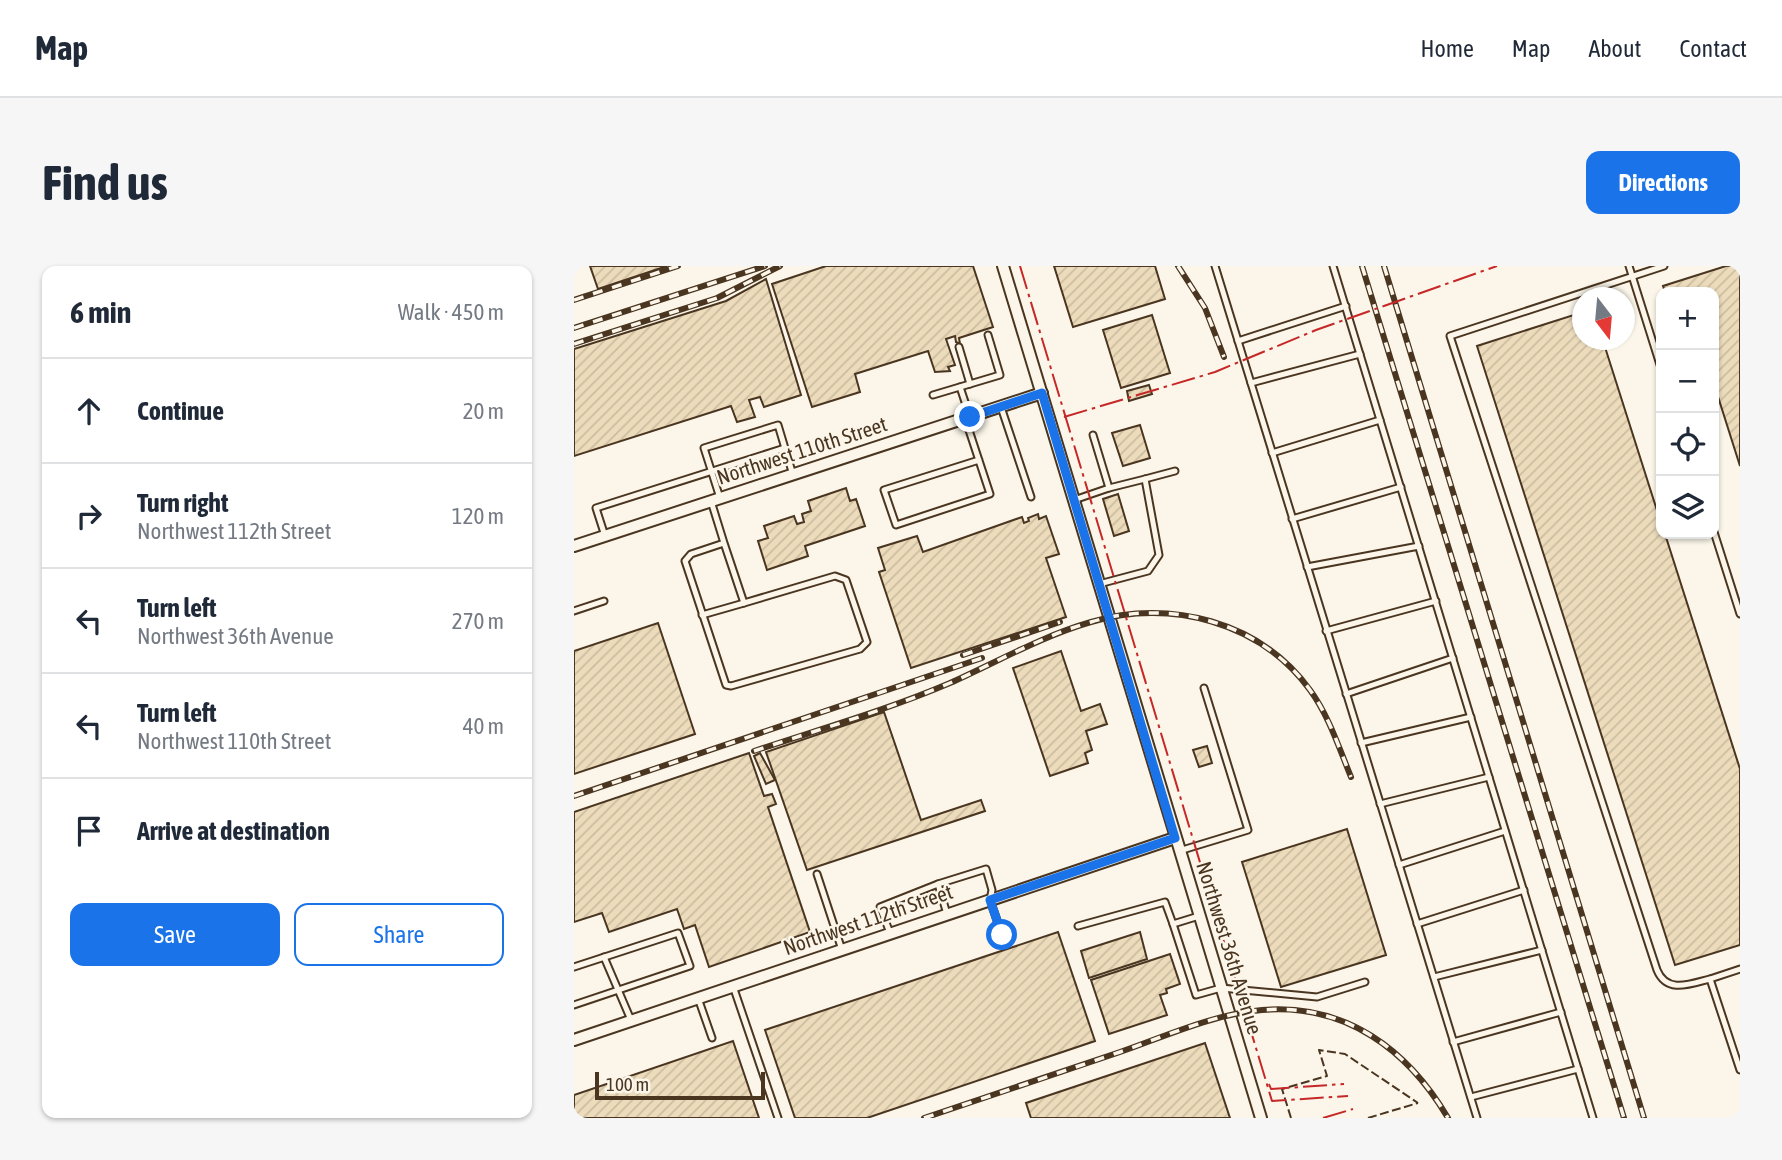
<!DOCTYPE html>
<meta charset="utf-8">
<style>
:root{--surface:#fff;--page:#f6f6f7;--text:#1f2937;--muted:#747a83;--line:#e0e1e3;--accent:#1a73e8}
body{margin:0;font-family:"Asap Condensed",sans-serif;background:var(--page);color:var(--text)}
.controls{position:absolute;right:21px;top:21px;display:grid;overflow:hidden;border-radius:14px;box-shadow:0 2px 5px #0004}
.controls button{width:63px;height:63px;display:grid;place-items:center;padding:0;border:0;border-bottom:2px solid var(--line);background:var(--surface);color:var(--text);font:35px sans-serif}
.compass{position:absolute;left:998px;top:21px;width:63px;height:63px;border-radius:50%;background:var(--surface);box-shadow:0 2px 5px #0004;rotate:164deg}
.scale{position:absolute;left:21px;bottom:18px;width:170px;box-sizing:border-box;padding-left:7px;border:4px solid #4a3520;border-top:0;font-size:19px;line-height:24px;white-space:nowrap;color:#4a3520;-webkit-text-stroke:5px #fbf6e9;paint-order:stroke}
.stop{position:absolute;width:21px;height:21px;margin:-16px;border:5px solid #1a73e8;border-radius:50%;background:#fff}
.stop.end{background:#1a73e8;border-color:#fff;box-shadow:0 2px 7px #0008}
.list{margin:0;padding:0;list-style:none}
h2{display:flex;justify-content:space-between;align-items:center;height:91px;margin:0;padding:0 28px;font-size:30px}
h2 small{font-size:23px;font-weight:400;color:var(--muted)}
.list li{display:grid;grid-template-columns:46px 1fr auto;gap:21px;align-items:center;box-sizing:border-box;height:105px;padding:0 28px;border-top:2px solid var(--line)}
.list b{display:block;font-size:26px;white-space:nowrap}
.list p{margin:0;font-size:23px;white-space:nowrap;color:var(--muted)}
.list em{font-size:23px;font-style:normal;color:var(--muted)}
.actions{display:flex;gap:14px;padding:21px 28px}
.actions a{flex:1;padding:16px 0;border:2px solid var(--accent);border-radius:14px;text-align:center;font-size:24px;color:var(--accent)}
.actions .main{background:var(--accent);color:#fff}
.icon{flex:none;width:38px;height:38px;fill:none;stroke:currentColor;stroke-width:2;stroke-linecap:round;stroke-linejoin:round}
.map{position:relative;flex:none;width:1166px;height:852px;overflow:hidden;border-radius:14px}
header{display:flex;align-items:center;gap:42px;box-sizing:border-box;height:98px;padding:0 35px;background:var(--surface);border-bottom:2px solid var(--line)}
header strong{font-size:33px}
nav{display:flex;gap:38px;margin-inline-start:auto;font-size:24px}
.intro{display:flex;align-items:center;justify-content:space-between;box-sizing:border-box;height:168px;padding:0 42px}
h1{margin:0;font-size:49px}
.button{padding:18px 32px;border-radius:14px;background:var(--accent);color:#fff;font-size:24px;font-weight:700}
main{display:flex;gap:42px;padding:0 42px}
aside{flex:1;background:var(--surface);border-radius:14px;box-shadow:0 2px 5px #0004}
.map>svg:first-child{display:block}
.building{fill:url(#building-hatch);stroke:#4a3520;stroke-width:2}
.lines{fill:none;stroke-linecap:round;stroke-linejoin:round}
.lane-casing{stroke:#4a3520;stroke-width:9}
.street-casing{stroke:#4a3520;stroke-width:14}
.lane{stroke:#fbf6e9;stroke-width:5}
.street{stroke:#fbf6e9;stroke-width:10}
.rail-casing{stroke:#4a3520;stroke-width:6}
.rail{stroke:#fbf6e9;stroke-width:3.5;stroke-dasharray:10;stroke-linecap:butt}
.fence{stroke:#4a3520;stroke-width:2;stroke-dasharray:9 3.5;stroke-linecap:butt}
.power{stroke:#c62828;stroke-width:2;stroke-dasharray:24 5 3.5 5;stroke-linecap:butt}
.route{stroke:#1a73e8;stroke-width:9}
.labels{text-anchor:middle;stroke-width:5;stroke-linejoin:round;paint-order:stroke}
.street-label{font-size:21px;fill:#4a3520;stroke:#fbf6e9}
</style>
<header>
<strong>Map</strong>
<nav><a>Home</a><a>Map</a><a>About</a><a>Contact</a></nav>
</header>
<div class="intro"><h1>Find us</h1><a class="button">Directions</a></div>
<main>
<aside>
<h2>6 min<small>Walk · 450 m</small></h2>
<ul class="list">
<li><svg class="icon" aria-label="ahead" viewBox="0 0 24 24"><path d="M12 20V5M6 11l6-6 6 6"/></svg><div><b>Continue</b></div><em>20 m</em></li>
<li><svg class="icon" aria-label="right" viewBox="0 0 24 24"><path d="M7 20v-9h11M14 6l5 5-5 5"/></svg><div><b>Turn right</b><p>Northwest 112th Street</p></div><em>120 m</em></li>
<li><svg class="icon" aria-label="left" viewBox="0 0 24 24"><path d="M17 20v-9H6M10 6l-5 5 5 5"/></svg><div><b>Turn left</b><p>Northwest 36th Avenue</p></div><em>270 m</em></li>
<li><svg class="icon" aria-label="left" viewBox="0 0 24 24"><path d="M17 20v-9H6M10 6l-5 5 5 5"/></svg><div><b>Turn left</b><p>Northwest 110th Street</p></div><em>40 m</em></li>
<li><svg class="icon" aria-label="arrive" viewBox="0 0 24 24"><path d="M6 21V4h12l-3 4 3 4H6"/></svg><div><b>Arrive at destination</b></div></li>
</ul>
<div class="actions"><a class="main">Save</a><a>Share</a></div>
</aside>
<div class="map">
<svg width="1166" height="852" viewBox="0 0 1166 852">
<defs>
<pattern id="building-hatch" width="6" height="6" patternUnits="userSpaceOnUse" patternTransform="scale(1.75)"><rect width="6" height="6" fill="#ecdcbc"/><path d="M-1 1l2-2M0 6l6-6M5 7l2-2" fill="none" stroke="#ccbda1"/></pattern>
</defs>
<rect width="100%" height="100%" fill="#fbf6e9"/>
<!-- building -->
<g class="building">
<path d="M16 0H93L24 23Z"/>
<path d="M252 0H399L419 61 385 72 386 78 382 76 381 70 372 73 381 99 374 101 376 105 361 106 354 85 281 108 286 126 238 141 198 18Z"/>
<path d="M480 0H581L591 33 499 61Z"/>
<path d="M1152 0H1166V200L1140 118V26H1091L1089 20Z"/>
<path d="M192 13 227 129 190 141 186 131 175 134 181 151 163 156 157 140 0 190V83L152 35Z"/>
<path d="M1009 46V74H1043L1030 78 1087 257V268H1091L1166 503V679L1101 699 903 80Z"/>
<path d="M578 49 596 107 547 122 529 64Z"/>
<path d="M575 119 578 128 555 135 553 125Z"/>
<path d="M566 159 576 192 549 200 538 167Z"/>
<path d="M272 222 276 235 282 233 291 260 231 280 234 290 193 304 184 275 194 272 190 260 220 250 223 258 230 256 228 248 237 245 234 235Z"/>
<path d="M544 228 555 265 540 270 529 233Z"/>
<path d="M464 248 465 253 472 250 485 288 472 292 492 351 337 402 305 306 311 304 304 282 343 270 349 286 448 251 450 257 455 255 454 252Z"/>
<path d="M84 357 121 468 0 508V385Z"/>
<path d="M487 385 507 445 526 438 533 458 512 465 518 484 511 487 514 497 476 510 439 402Z"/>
<path d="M310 446 347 554 407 534 411 545 233 604 192 486Z"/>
<path d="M633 480 638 497 625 501 619 484Z"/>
<path d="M175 487 190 530 198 528 202 538 194 541 236 666 135 701 121 659 110 663 103 643 35 666 28 647 0 656V546Z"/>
<path d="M186 487 201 514 192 518 180 490Z"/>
<path d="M773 563 812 689 707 721 668 596Z"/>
<path d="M484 666 521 775 293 852H221L191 764Z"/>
<path d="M566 666 573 693 515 712 507 685Z"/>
<path d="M596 688 606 718 592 723 593 727 586 729 593 749 535 768 517 714Z"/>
<path d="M159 775 185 852H0V829Z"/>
<path d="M631 777 656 852H457L452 837Z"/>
</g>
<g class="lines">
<defs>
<g id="lane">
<path d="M641 0 903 852"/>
<path d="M759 0 1019 852"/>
<path d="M1055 0 1087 102"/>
<path d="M1090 0 876 70 1083 704C1093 728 1116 718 1136 713"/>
<path d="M664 75 772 40"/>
<path d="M385 81 396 118"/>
<path d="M677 117 786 88"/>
<path d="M386 121 396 151"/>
<path d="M359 129 426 109 414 69"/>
<path d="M427 141 457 231"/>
<path d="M391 152 416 228 322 259 310 224 405 194"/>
<path d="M698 187 806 154"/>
<path d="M571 213 601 205"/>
<path d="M146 232 130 182 204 159 219 209"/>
<path d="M500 234 535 222 519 169"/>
<path d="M137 235 150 277 117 288 111 295 152 419 157 420 286 383 293 376 272 314 261 310 170 337 150 277"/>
<path d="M718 253 827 221"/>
<path d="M1140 266 1166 348"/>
<path d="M31 270 22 242 211 182"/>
<path d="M733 301 845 280"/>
<path d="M525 318 574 305 585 289 571 213 535 222"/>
<path d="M0 345 30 335"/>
<path d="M128 349 170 337"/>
<path d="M752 365 862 335"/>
<path d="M772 428 879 392"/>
<path d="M787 477 897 451"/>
<path d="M806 538 915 511"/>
<path d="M605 585 674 564 630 422"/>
<path d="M825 599 931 565"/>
<path d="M243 608 268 684"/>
<path d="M373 648 364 618 412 603 418 624 416 634 428 669"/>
<path d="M599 658 622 729 647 722 743 731 791 716"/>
<path d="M843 658 950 624"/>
<path d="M504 660 591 636 599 658 625 650"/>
<path d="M316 667 306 641 364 618"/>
<path d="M30 691 57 754"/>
<path d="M0 701 104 667 116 700 0 739"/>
<path d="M1166 703 1136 713 1166 804"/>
<path d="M860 711 968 684"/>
<path d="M159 720 204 852"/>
<path d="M124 732 138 772"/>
<path d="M879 776 987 746"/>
<path d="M897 831 1004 803"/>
</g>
<g id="street">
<path d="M429 0 687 852"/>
<path d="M0 280 468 127"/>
<path d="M0 774 601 572"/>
</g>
</defs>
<!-- lane casing -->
<use href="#lane" class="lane-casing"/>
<!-- street casing -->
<use href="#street" class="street-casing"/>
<!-- lane -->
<use href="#lane" class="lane"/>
<!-- street -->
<use href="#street" class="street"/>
<defs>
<g id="rail">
<path d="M604 0 631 42 650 91"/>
<path d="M788 0 1050 852"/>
<path d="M810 0 1070 852"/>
<path d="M0 34 104 0"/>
<path d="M0 62 191 0"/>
<path d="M0 78 143 32 206 0"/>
<path d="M389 389 486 356"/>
<path d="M180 485C246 463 313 444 376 417 423 396 468 370 517 356 596 332 687 356 736 424 755 450 765 482 777 511"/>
<path d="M0 530 408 392"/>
<path d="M350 852C416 830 481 808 546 786 592 770 640 748 688 744 772 737 834 784 874 852"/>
</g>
</defs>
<!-- rail casing -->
<use href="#rail" class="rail-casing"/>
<!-- rail -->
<use href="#rail" class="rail"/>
<!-- fence -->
<g class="fence">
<path d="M717 852 708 823 753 810 745 784 771 788 844 837"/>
<path d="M794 852 844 837"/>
</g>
<!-- power -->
<g class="power">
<path d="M446 0 698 835 774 830"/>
<path d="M490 151 641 106 742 64 923 0"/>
<path d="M695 818 697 823 770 818"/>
<path d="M749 852 779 843"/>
</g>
</g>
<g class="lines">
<!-- route -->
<path class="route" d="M396 151 468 127 601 572 416 634 428 669"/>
</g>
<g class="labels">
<!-- street labels -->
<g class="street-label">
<text transform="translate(228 185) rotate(-18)" y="7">Northwest 110th Street</text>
<text transform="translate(294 654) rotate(-19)" y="7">Northwest 112th Street</text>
<text transform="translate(655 682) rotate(73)" y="7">Northwest 36th Avenue</text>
</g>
</g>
</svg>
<div class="controls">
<button>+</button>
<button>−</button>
<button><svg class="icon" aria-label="locate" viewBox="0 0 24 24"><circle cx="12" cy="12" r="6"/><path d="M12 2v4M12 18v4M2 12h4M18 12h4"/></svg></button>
<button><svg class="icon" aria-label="layers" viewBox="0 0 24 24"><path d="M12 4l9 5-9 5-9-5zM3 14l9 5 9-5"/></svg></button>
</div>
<svg class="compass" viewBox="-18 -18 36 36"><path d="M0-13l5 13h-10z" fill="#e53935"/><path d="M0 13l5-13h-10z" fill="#747a83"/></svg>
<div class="scale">100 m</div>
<div class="stop" style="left:428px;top:669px"></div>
<div class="stop end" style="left:396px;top:151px"></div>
</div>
</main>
